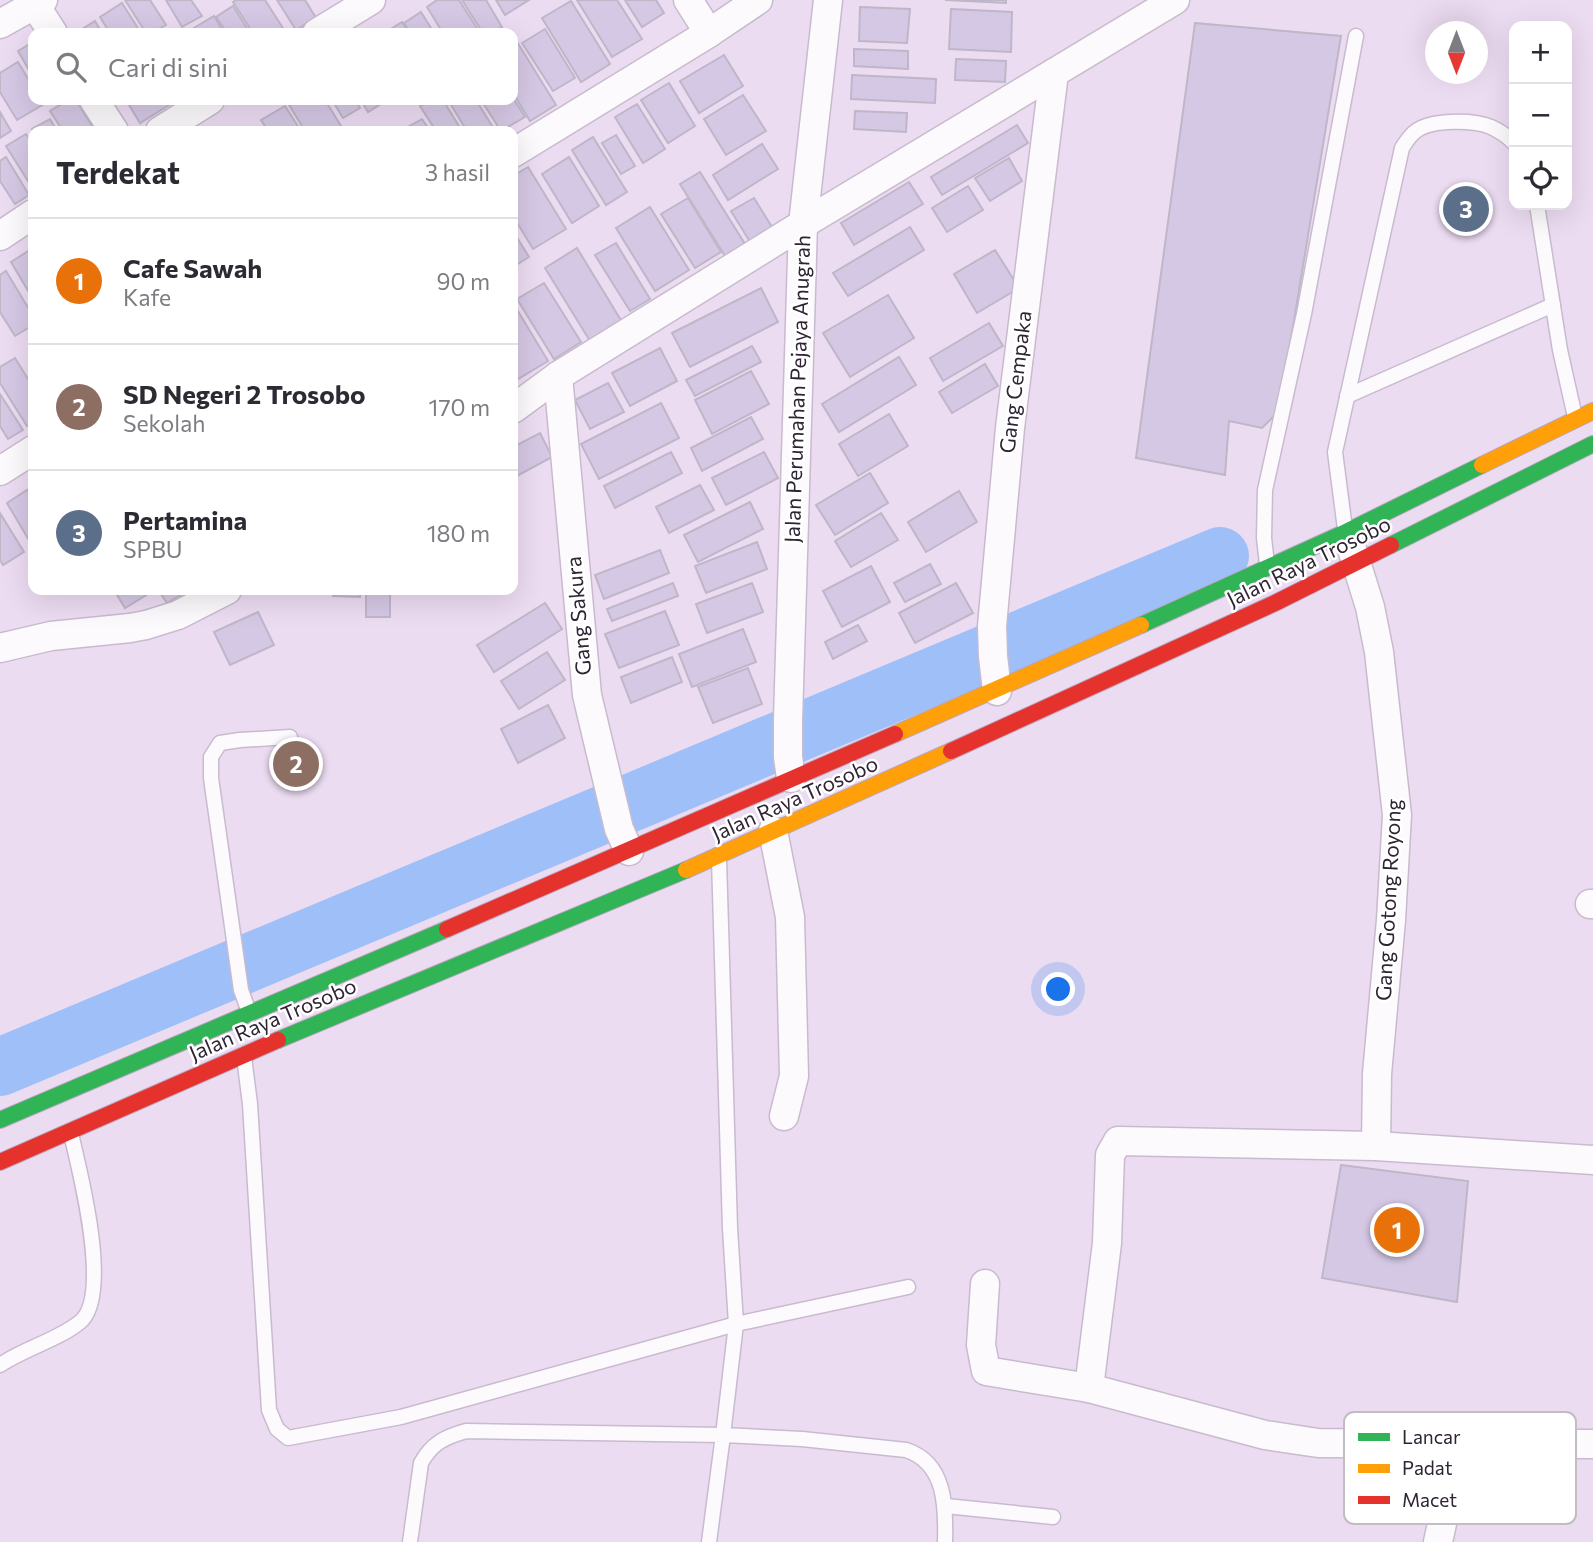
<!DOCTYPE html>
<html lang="id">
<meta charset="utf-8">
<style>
:root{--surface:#fff;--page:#f2f2f3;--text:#2b2b33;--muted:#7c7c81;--line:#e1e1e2;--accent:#b45309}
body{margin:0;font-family:Commissioner,sans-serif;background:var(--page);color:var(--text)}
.controls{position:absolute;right:21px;top:21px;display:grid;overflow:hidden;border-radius:14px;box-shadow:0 7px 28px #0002}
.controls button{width:63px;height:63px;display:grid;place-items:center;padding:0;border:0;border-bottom:2px solid var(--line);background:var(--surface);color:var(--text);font:35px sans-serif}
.compass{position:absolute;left:1425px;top:21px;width:63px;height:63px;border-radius:50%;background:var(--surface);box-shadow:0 7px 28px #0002;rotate:180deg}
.you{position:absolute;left:1059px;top:990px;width:24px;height:24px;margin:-18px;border:5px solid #fff;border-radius:50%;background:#1a73e8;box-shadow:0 0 0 10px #1a73e833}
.badge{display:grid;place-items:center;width:46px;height:46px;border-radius:50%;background:var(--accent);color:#fff;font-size:23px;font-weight:700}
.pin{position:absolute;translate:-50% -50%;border:4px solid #fff;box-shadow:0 2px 7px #0006}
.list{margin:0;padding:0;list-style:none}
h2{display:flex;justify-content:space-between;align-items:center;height:91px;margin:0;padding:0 28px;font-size:30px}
h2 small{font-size:23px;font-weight:400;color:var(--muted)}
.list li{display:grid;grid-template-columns:46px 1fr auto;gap:21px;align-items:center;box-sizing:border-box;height:126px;padding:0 28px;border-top:2px solid var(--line)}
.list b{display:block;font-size:26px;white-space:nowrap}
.list p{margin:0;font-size:23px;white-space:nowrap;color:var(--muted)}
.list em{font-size:23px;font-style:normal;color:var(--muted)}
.icon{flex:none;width:38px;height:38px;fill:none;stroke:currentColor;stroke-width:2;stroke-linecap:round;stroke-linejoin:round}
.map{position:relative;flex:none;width:1593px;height:1542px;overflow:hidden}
.search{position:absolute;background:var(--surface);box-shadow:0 7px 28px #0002;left:28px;top:28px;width:490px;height:77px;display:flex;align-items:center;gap:18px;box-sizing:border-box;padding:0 24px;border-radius:14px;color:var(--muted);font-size:26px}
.panel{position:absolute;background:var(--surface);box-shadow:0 7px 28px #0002;left:28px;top:126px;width:490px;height:469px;border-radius:14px}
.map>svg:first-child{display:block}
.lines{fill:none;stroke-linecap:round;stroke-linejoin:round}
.river{stroke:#9fbff8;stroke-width:58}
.building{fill:#d5c8e5;stroke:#bfb6c8;stroke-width:2}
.lane-casing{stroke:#c8bbcd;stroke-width:17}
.street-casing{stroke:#c8bbcd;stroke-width:31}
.fast-casing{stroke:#b8a6bf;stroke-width:18}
.slow-casing{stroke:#b8a6bf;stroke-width:18}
.jam-casing{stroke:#b8a6bf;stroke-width:18}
.lane{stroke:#fcfafd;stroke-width:14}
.street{stroke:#fcfafd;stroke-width:28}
.fast{stroke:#30b455;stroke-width:16}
.slow{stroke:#ff9f0a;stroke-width:16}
.jam{stroke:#e5322d;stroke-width:16}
.labels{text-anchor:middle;stroke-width:5;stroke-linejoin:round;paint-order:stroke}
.street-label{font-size:21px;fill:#2f2433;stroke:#fff}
.key{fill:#fff;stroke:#c1bdc2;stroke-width:2}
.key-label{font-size:19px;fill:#2f2433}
</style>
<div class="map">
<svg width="1593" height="1542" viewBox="0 0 1593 1542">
<rect width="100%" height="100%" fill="#ecdcf2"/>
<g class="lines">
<!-- river -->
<path class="river" d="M0 1067 1220 556"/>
</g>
<!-- building -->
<g class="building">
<path d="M125 0H150L166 25 152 33H146Z"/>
<path d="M166 0H191L202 16 182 27Z"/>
<path d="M236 0H265L286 33H253L233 2Z"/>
<path d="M277 0H305L316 18 296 30Z"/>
<path d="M437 0H459L480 33H443L427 7Z"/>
<path d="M462 0H486L502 27 491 33H483Z"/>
<path d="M496 0H529L505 15Z"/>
<path d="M577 0H617L642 39 612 57Z"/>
<path d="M625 0H656L664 13 642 27Z"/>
<path d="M945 0H1006V3Z"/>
<path d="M571 1 610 64 581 82 542 18Z"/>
<path d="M122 3 141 33H110L100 17Z"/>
<path d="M233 6 250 33H227L216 17Z"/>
<path d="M860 7 910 9 907 43 859 41Z"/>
<path d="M951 9 1012 12 1011 52 949 49Z"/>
<path d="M421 12 434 33H410L404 23Z"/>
<path d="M214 16 224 33H197L194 28Z"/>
<path d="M95 21 102 33H76Z"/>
<path d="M402 22 409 33H384Z"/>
<path d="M1195 23 1341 36 1279 411 1262 428 1229 421 1225 475 1136 458Z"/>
<path d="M545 29 575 78 553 91 522 43Z"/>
<path d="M514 37 556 105 530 121 513 93Z"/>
<path d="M33 42V77L18 51Z"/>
<path d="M854 49 908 51V69L854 66Z"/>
<path d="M724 55 743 86 699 113 680 81Z"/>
<path d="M956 59 1006 61 1005 82 955 80Z"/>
<path d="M18 62 33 87V100H41L44 104 17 120 0 92V73Z"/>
<path d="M852 75 936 79 935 103 851 99Z"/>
<path d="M669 83 695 126 668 143 641 100Z"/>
<path d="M743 95 766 131 726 155 704 119Z"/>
<path d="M513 98 525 117 501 131 481 100H513Z"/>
<path d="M68 100H76L95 131H63L50 111Z"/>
<path d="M126 100H177L140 123Z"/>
<path d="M286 100H325L341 126 333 131H305Z"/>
<path d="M332 100H355L360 108 343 118Z"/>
<path d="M361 100H387L368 112Z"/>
<path d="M431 100H443L462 131H436L420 106Z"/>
<path d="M448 100H476L494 129 490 131H467Z"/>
<path d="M637 104 665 149 643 163 615 117Z"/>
<path d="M285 106 301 131H268L261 120Z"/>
<path d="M855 111 907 113 906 132 854 129Z"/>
<path d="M0 112 11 131 0 138Z"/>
<path d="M50 119 57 131H33L32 129Z"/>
<path d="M422 119 430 131H408L406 128Z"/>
<path d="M1017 125 1028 143 942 195 931 177Z"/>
<path d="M26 134 33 145V185L31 186 6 146Z"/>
<path d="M616 135 635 166 621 174 602 143Z"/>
<path d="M593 137 627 192 606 205 572 150Z"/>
<path d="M762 144 778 169 728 200 713 175Z"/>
<path d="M6 157 29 195 15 204 0 181V161Z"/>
<path d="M569 157 599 206 572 223 542 174Z"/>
<path d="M1009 158 1022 181 990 201 975 178Z"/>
<path d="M528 167 566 229 533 249 513 216V176Z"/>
<path d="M700 172 745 244 725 256 680 184Z"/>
<path d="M909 182 923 204 854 245 841 223Z"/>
<path d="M968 186 983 210 947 232 932 208Z"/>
<path d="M688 198 721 252 695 268 661 214Z"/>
<path d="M754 198 775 232 752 245 731 211Z"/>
<path d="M650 207 689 270 655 291 616 228Z"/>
<path d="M910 227 924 250 848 296 833 273Z"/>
<path d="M513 231 529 257 513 267Z"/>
<path d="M616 243 650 299 630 311 595 255Z"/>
<path d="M33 248V299L11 262Z"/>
<path d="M577 248 622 322 590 341 545 268Z"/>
<path d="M995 250 1019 288 977 313 954 274Z"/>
<path d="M6 271 33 316V325L15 336 0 312V275Z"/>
<path d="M544 283 581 342 554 359 517 299Z"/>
<path d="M761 288 778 322 690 367 672 333Z"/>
<path d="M888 295 914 338 850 377 823 333Z"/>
<path d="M513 303 548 361 518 379 513 370Z"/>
<path d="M989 323 1003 346 943 381 930 358Z"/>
<path d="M752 346 761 362 695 396 686 380Z"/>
<path d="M660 348 677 381 630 406 612 373Z"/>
<path d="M899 357 916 385 839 432 822 404Z"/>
<path d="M15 358 33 387V422L27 426 0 383V367Z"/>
<path d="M985 364 998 386 952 413 939 392Z"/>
<path d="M751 371 769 404 712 434 695 400Z"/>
<path d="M608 383 624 412 590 429 575 400Z"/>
<path d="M0 394 23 430 8 439 0 426Z"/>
<path d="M661 403 679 438 599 479 581 444Z"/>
<path d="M889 414 908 446 858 476 839 444Z"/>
<path d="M751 417 763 439 702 471 691 448Z"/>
<path d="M540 433 552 457 513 478V447Z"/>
<path d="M671 452 682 473 615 508 604 486Z"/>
<path d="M764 452 778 478 726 505 712 478Z"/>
<path d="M870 473 888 503 835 535 816 505Z"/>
<path d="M700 485 714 510 669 533 656 507Z"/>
<path d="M27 490 33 500V547L7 503Z"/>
<path d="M959 491 977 522 926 552 908 522Z"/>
<path d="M750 502 763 529 698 562 684 535Z"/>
<path d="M0 513 24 552 3 565 0 560Z"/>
<path d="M881 513 898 540 851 567 835 541Z"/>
<path d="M757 542 767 569 706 593 695 566Z"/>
<path d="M660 550 669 573 604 599 595 575Z"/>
<path d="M930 564 941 584 905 602 894 583Z"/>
<path d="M871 566 890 602 842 627 823 591Z"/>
<path d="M673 583 678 596 612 621 607 609Z"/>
<path d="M752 583 763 612 707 633 696 604Z"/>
<path d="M956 583 973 613 915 643 899 613Z"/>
<path d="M114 590H149L151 592 125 608Z"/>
<path d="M158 590H189L167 603Z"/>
<path d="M333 590H360V597L333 596Z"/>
<rect x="366" y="590" width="24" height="27"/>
<path d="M545 603 562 629 494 672 477 645Z"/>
<path d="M665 611 679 645 619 668 605 634Z"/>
<path d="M258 612 274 645 230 665 214 632Z"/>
<path d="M858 625 867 641 833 659 825 642Z"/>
<path d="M743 629 756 662 692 687 679 654Z"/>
<path d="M547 652 565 680 519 709 501 681Z"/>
<path d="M672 657 682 682 631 703 621 677Z"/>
<path d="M748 668 762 704 713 723 698 687Z"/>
<path d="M548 705 565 738 518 763 501 729Z"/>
<path d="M1341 1165 1468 1181 1457 1302 1322 1278Z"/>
</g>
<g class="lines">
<defs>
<g id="lane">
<path d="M1537 205 1560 350 1575 417"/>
<path d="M1347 396 1553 305"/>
<path d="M1345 529 1335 452 1402 148C1406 142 1410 135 1416 131 1432 119 1474 120 1491 127 1500 131 1508 137 1514 143"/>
<path d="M1267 564 1264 538 1265 490 1304 314 1356 36"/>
<path d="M719 859 730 1228 736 1324 723 1435 802 1439 906 1450C946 1463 946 1507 945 1542"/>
<path d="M250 1015 241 990 211 778V757L220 743 240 740 290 737"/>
<path d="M244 1057 250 1104 269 1410 277 1429 288 1438 401 1417 736 1324 908 1287"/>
<path d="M0 1365C25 1348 58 1340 80 1322 112 1296 80 1172 71 1134"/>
<path d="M946 1506 1053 1517"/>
<path d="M410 1542 421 1463C432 1443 445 1437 466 1431L723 1435 709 1542"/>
</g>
<g id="street">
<path d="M688 0 709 33"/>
<path d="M35 5 53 33"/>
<path d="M0 24 43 0"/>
<path d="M317 33 371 0"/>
<path d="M94 100 114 131"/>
<path d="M160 131 210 100"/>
<path d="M513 153 709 33 758 0"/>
<path d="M0 236 33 214"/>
<path d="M558 376 587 695 619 829 629 851"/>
<path d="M513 409 558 376 803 224 1175 0"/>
<path d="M0 471 33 450"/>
<path d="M1351 546 1370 607 1379 652 1397 815 1391 920 1377 1074 1376 1146"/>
<path d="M0 648 51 636 130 628 146 625 178 615 227 590"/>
<path d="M997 691 993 656 992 626 1010 428 1054 73"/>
<path d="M791 778 788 757V720L803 224 828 0"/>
<path d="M773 831 790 917 794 1076 784 1116"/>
<path d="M1590 904H1593"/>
<path d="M985 1284 981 1345 986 1371 1089 1388 1265 1435 1318 1443 1593 1444"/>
<path d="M1089 1388 1107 1243 1110 1155 1118 1141 1376 1146 1593 1160"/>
<path d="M1438 1542 1459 1445"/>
</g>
<g id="fast">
<path d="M1391 545 1593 444"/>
<path d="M1141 625 1346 532 1482 465"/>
<path d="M278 1040 686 870"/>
<path d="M0 1120 447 929"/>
</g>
<g id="slow">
<path d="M1482 465 1593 411"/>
<path d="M895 734 1141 625"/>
<path d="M686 870 951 751"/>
</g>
<g id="jam">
<path d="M951 751 1275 603 1391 545"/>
<path d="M447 929 895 734"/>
<path d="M0 1162 278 1040"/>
</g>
</defs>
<!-- lane casing -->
<use href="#lane" class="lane-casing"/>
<!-- street casing -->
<use href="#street" class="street-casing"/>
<!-- fast casing -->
<use href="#fast" class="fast-casing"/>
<!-- slow casing -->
<use href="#slow" class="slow-casing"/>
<!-- jam casing -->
<use href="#jam" class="jam-casing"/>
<!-- lane -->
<use href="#lane" class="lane"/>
<!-- street -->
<use href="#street" class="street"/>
<!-- fast -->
<use href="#fast" class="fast"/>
<!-- slow -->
<use href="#slow" class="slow"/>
<!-- jam -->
<use href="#jam" class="jam"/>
</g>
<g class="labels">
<!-- street labels -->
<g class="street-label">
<text transform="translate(1016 382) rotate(-83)" y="7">Gang Cempaka</text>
<text transform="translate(798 389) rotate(-88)" y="7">Jalan Perumahan Pejaya Anugrah</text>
<text transform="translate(1309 562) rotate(-26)" y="7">Jalan Raya Trosobo</text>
<text transform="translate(579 616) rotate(-95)" y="7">Gang Sakura</text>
<text transform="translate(795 799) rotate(-24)" y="7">Jalan Raya Trosobo</text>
<text transform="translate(1389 900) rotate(-87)" y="7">Gang Gotong Royong</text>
<text transform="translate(273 1020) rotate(-23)" y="7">Jalan Raya Trosobo</text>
</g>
</g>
<!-- legend -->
<rect x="1344" y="1412" width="232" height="112" rx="10" class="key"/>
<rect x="1358" y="1433" width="32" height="8" fill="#30b455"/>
<rect x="1358" y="1464" width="32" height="9" fill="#ff9f0a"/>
<rect x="1358" y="1496" width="32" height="8" fill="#e5322d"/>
<g class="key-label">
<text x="1402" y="1444">Lancar</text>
<text x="1402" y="1475">Padat</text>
<text x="1402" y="1507">Macet</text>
</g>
</svg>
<div class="controls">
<button>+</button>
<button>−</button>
<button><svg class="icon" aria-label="locate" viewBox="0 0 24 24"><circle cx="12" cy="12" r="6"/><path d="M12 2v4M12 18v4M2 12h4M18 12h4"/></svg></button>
</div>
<svg class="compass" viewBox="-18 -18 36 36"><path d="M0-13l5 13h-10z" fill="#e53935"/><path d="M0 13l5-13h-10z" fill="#7c7c81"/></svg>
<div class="you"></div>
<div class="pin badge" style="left:1397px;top:1230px;background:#e8710a">1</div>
<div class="pin badge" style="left:296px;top:764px;background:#8d6e63">2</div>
<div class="pin badge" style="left:1466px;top:209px;background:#5c6f8a">3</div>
<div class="search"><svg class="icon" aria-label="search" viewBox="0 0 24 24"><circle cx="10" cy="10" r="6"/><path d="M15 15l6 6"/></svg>Cari di sini</div>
<section class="panel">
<h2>Terdekat<small>3 hasil</small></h2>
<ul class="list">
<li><span class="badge" style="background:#e8710a">1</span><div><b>Cafe Sawah</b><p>Kafe</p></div><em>90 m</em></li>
<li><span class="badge" style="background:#8d6e63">2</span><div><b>SD Negeri 2 Trosobo</b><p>Sekolah</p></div><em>170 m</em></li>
<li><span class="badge" style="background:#5c6f8a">3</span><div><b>Pertamina</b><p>SPBU</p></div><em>180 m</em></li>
</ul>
</section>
</div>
